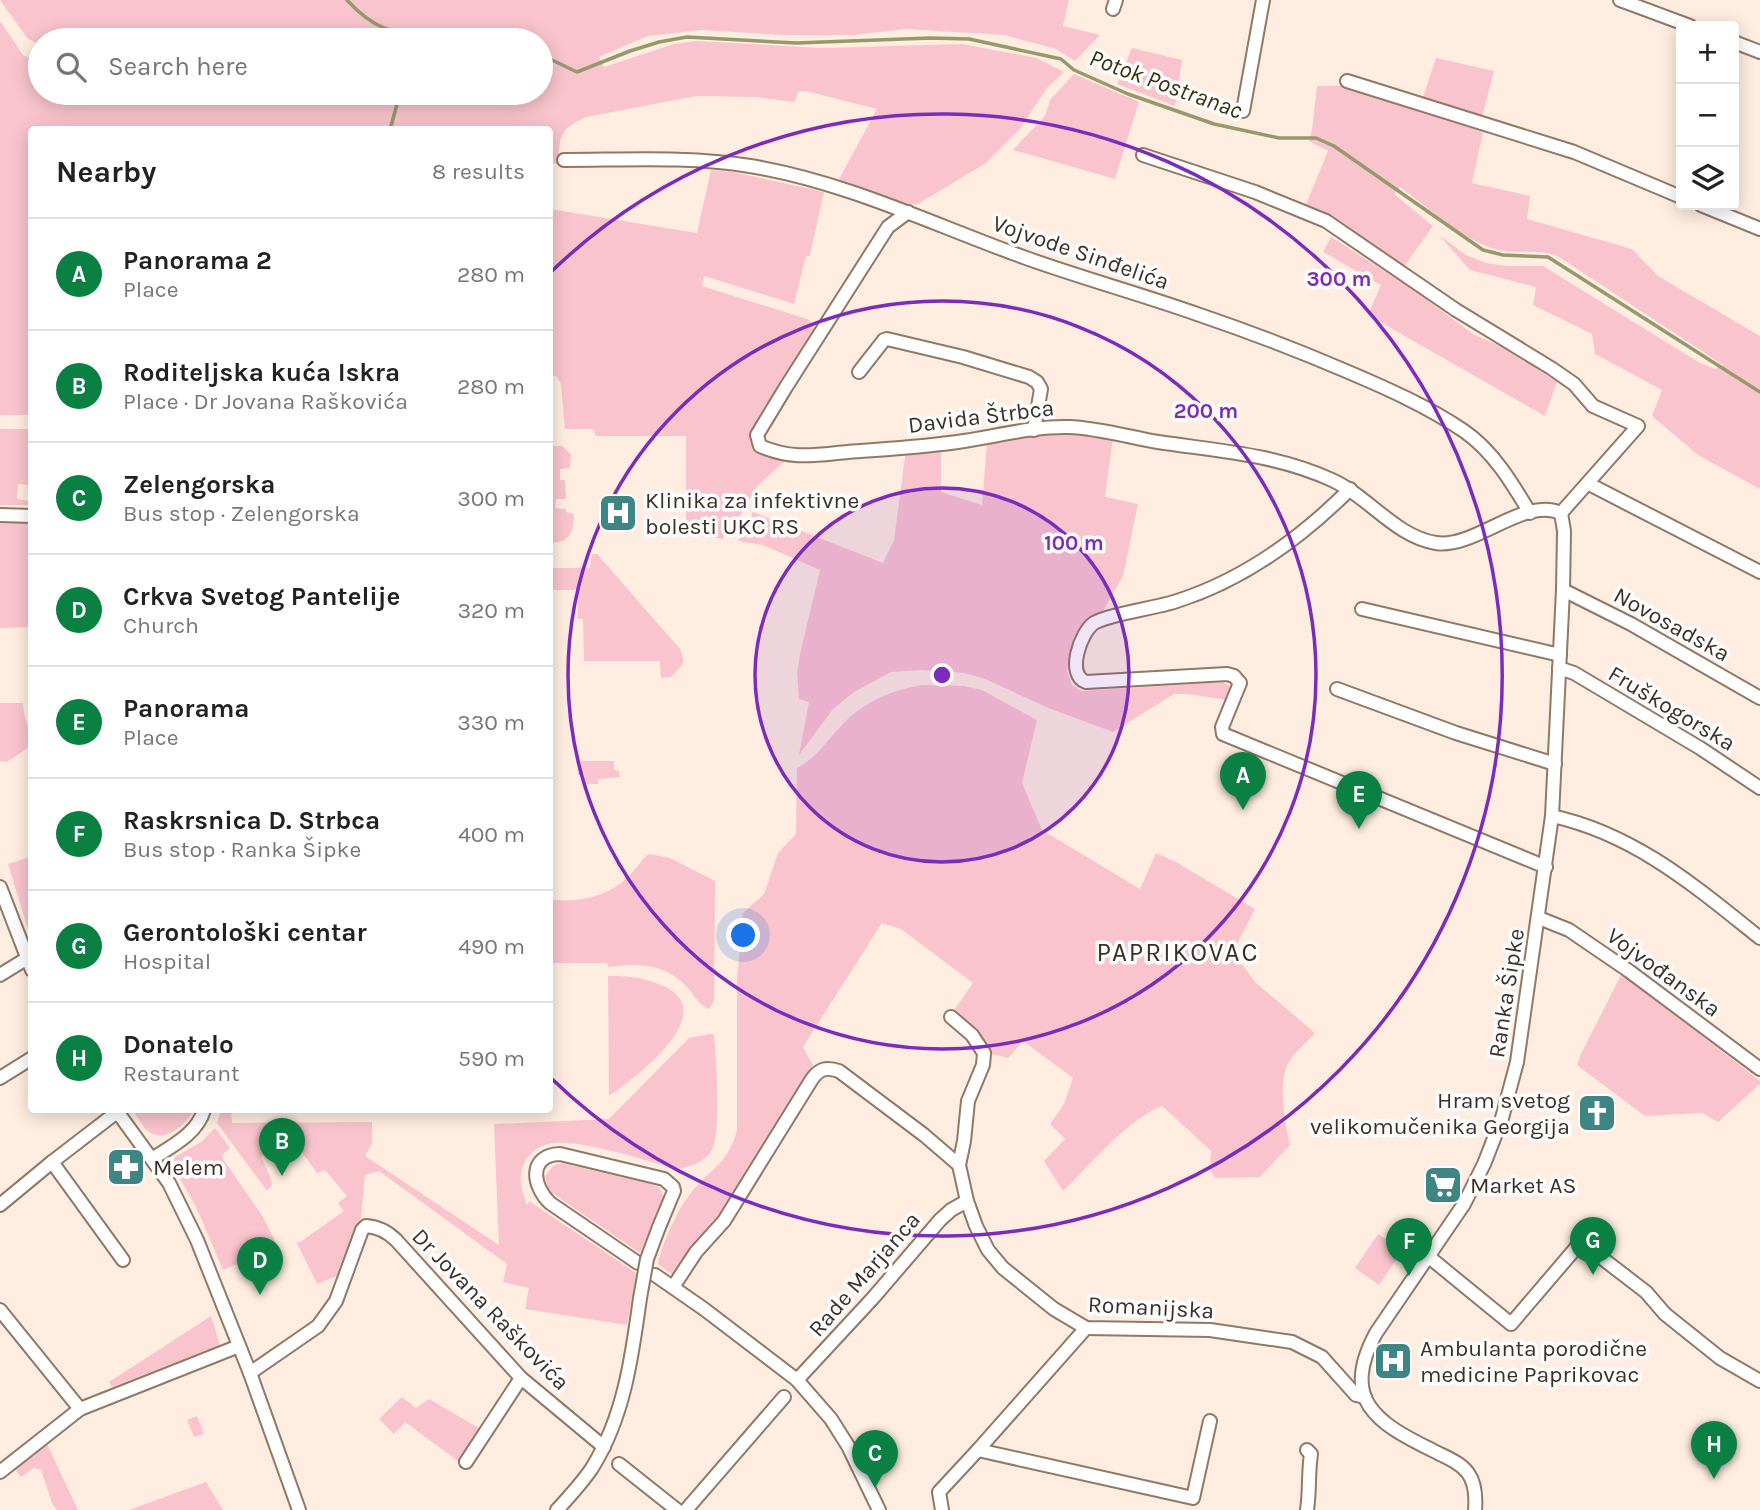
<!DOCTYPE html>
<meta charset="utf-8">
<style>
:root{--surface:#fff;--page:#f6f6f6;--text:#222;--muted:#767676;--line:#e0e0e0;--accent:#0b8043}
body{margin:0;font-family:Karla,sans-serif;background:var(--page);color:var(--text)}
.controls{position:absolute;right:21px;top:21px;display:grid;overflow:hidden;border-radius:7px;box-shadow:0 4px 18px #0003}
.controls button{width:63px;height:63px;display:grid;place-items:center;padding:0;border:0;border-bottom:2px solid var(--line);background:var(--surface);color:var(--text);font:35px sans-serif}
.you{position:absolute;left:744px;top:936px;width:24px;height:24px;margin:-18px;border:5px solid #fff;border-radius:50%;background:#1a73e8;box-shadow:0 0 0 10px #1a73e833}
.badge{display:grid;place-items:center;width:46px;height:46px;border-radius:50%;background:var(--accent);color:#fff;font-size:23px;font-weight:700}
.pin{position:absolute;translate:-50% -58px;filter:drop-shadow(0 2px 4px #0008)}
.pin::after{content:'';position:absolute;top:37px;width:24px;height:21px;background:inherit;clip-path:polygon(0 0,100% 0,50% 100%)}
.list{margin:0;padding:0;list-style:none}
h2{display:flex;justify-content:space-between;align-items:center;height:91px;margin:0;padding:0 28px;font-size:30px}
h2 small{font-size:23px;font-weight:400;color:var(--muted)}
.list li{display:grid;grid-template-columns:46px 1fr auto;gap:21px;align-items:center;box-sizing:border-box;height:112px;padding:0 28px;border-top:2px solid var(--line)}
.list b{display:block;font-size:26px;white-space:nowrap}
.list p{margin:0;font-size:23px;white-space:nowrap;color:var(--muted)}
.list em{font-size:23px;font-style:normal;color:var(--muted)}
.icon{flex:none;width:38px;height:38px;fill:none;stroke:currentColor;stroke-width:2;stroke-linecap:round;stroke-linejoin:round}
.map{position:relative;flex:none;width:1760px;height:1510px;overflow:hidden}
.search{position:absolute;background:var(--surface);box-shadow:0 4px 18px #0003;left:28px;top:28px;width:525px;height:77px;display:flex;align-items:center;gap:18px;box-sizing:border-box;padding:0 24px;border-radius:38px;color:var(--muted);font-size:26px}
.panel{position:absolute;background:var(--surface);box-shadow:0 4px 18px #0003;left:28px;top:126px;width:525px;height:987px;border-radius:7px}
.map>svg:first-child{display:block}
.green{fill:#f9c4cd}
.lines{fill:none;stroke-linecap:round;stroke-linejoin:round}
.stream{stroke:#959a6c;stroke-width:3.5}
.minor-casing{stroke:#917965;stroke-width:16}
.minor{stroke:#fff;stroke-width:12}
.minor-bridge-casing{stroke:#917965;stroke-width:16;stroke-linecap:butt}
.minor-bridge{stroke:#fff;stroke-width:12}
.ring{fill:none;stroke:#7b2cbf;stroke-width:3.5}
.labels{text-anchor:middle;stroke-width:7;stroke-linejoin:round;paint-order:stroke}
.street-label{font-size:23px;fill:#3a3027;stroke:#fefefe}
.poi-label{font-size:23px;fill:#3a3027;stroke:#fefefe;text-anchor:start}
.water-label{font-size:24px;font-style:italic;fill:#31340e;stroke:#fefefe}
.quarter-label{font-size:26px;letter-spacing:2px;fill:#3a3027;stroke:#fefefe}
.centre{fill:#7b2cbf;stroke:#fefefe;stroke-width:3.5}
.ring-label{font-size:21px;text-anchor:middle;font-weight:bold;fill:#7b2cbf;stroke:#fefefe;stroke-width:7;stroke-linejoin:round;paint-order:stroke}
</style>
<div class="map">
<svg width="1760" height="1510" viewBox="0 0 1760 1510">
<rect width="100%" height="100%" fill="#feede0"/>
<!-- green -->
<g class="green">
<path d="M0 0H1069L1063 26 1100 35 1075 61 1056 49 1004 35 906 29 854 35H784L701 30 648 36 599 57 604 67 674 44 696 41 823 48 962 44 1037 58 1064 72 1047 88 1019 130 986 163 918 204 903 205 838 181 877 109 806 91 798 92 795 102 753 97 696 96 586 117C559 130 559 136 559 164L550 163V130H32L31 415H0V21L23 55 40 62V93H541V40H40V45L27 38Z"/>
<path d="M1132 48 1182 60 1175 106 1117 84Z"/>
<path d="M1436 58 1494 71 1481 121 1421 103Z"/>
<path d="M1074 74 1139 102 1115 179 1013 150 1045 116 1050 100Z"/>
<path d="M1317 86H1343L1483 132 1472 183 1530 196 1527 219 1632 249 1658 276 1760 336V489L1698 455 1652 416 1662 390 1595 354 1592 334 1533 305 1536 287 1470 270 1439 235 1466 255 1486 263 1507 266H1543L1700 363 1715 369 1723 365 1559 257C1539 248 1516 255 1495 249 1466 242 1426 206 1400 187L1394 194 1433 226 1401 271 1304 209 1328 151 1309 141 1312 130Z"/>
<path d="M711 170 733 172 824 192 810 256H806L794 304 704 276 702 286 807 319 813 324 815 334 755 434 784 457V462L757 486 734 527 725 531 723 539 686 534V436H596L593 429H565L561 384 557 377 550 374V209L697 233Z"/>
<path d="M1331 237 1414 290 1473 334 1502 347 1557 382 1545 416 1368 315 1381 285 1323 252Z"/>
<path d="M0 429H31V485L18 484 17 499 31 501V505H0Z"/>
<path d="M1064 432 1113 437 1105 497 1138 504 1123 576 1103 611 1085 622 1071 650 1067 671 1072 685 1081 691 1223 682 1233 688 1227 700 1188 694H1174L1113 732 1046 707 983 678 964 673 921 670 891 672 854 692 833 709 799 755 809 702 799 699 797 673 800 654 820 570 763 545 738 541 753 512 883 563 894 540 906 450 941 448V492L982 505 987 443Z"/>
<path d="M550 446H562L571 454 570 468 560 469V480H565L566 499H556L555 508 566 509V512L574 514C574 532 570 543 550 543Z"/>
<path d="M0 522 31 523V627L0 628Z"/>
<path d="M592 554H597L680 649C687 665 681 666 671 677L661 678 660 661H584L583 619H578V590H550V568H590Z"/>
<path d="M922 685 964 686 982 690 1037 720 1022 783 1042 830 1140 889 1156 853 1176 862 1255 909 1233 952 1255 982 1315 1033C1307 1043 1295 1051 1289 1062 1277 1080 1285 1125 1290 1145L1260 1177 1215 1178 1210 1169 1211 1151 1162 1106C1129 1118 1089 1166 1063 1191L1044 1161 1065 1139 1050 1124 1064 1104 1073 1078 1023 1041 1008 1058 988 1053 952 1013 973 983 901 929 882 923 803 1047 815 1069 726 1212 676 1277 658 1264C662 1244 678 1208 691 1193 711 1167 726 1167 737 1131V980L743 913 764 894 778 853 796 834 797 768C820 756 826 740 844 723 865 701 893 690 922 685Z"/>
<path d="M0 703H23C23 720 32 730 31 746L7 762 0 761Z"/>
<path d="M578 761H614V770L619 771 620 777 598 779V784H584V776L578 775Z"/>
<path d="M31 850V939L8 864 27 858Z"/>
<path d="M649 854 670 858 715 881 714 1001 709 1009C697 1004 695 995 686 986 664 963 637 963 608 967L607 963H550V899C578 904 610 896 630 875 637 868 641 860 649 854Z"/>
<path d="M1622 973 1760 1081V1084L1718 1122 1702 1113 1645 1116 1577 1065 1582 1052Z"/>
<path d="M608 976C628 976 642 977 661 985 725 1011 635 1078 609 1096Z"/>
<path d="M710 1034 714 1035C716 1058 722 1134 711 1152 704 1162 688 1168 677 1169 648 1161 583 1140 555 1143 538 1144 524 1156 521 1173 519 1183 524 1195 527 1205L529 1201 636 1273 627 1325 525 1309 529 1288 503 1282 507 1264 379 1171 365 1175 361 1217 341 1277 337 1276 317 1284 296 1241 299 1243 344 1211 338 1203 347 1196 325 1170 317 1173 290 1135 261 1157 270 1176 272 1185 267 1191 217 1123 221 1110H231L232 1123 372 1122V1144L365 1156 499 1245 494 1124 609 1119 689 1038Z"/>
<path d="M133 1110H194C187 1123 166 1144 149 1132 142 1127 138 1117 133 1110Z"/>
<path d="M215 1128 230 1148 221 1156 263 1217 278 1247 223 1270 197 1209 172 1164 175 1157 201 1142Z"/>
<path d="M561 1163 651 1184 660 1188 664 1198 640 1253 548 1190 545 1176 553 1166Z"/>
<path d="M1378 1234 1403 1250 1379 1285 1355 1268Z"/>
<path d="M211 1316 220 1345 112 1387 109 1382Z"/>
<path d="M402 1397 416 1408 429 1399 484 1431 462 1464 405 1422 394 1434 379 1419Z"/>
<path d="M197 1416 204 1434 194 1437 187 1420Z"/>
<path d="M47 1444 78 1510H57L52 1503 41 1470 34 1468 21 1477 14 1468Z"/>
<path d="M206 1482 223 1510H129Z"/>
</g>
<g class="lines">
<!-- stream -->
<g class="stream">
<path d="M347 0C357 11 370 22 384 28 397 33 411 30 422 40"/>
<path d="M541 58 552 60 577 72 630 51 659 42 687 37 796 43 930 38 969 39 1061 59 1074 70 1128 94 1214 124 1279 138H1316L1334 146 1483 250 1503 255 1548 257 1760 392"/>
<path d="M390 130 400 93"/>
</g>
<defs>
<g id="minor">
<path d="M1620 0 1690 26"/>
<path d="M1113 9 1116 0"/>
<path d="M1734 42 1760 52"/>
<path d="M1347 81 1574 152 1681 197"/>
<path d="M1243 111 1263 0"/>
<path d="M1143 155 1255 192 1326 221 1456 310 1551 368 1574 384 1593 406 1638 426 1561 513"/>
<path d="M564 160C625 160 689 156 750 166 847 182 934 225 1026 258 1082 278 1140 294 1197 314 1247 331 1297 350 1346 371 1386 388 1427 406 1464 431 1493 451 1512 483 1530 513"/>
<path d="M1701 205 1760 229"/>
<path d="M908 212 888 227 786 387 757 435 760 446C793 460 815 455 848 452 887 449 926 447 964 441 998 436 1034 426 1069 427 1098 428 1129 437 1158 442 1218 451 1275 454 1332 480 1368 496 1396 537 1436 543 1475 549 1524 496 1561 513"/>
<path d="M859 372 884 340 887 339 963 357 1029 377 1037 382 1041 389 1034 430"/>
<path d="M1589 484 1760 572"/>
<path d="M1350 489C1301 538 1243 580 1177 601 1157 608 1109 614 1094 623 1080 633 1066 675 1086 682L1227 674 1234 676 1240 683 1222 727 1223 734 1546 867"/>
<path d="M0 515 32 516"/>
<path d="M1563 590 1631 624 1760 698"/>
<path d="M1362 609 1560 655"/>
<path d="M1559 668 1574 673 1700 748 1760 788"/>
<path d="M1337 689 1456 733 1555 764"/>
<path d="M1552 816C1635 834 1696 887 1760 938"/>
<path d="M0 887 32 970"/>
<path d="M1539 918 1569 930 1629 971 1760 1069"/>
<path d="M0 975 26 959"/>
<path d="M951 1017 972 1035 984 1053 983 1065 968 1101 964 1141 959 1165 967 1201 976 1226 988 1250 1003 1268 1054 1309 1086 1328 1210 1330 1292 1342 1322 1357 1356 1395 1365 1397"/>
<path d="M0 1078 32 1058"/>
<path d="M116 1110 169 1183 197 1240 250 1373 299 1510"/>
<path d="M152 1159C172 1146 197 1134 204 1110"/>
<path d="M52 1162 123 1260"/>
<path d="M0 1205 52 1162 117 1112"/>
<path d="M1429 1257 1511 1324 1581 1242 1646 1292 1665 1314 1720 1358 1760 1381"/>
<path d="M638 1263 550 1203C532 1186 528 1155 560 1154L664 1179 673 1187 674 1191 659 1227"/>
<path d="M655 1275 704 1309 797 1380 831 1419 848 1446 879 1510"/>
<path d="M673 1287 696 1252 724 1221 812 1079C820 1068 827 1067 839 1071L924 1135 959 1165"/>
<path d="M0 1310 80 1409"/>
<path d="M1086 1328 978 1450 1193 1498 1210 1421"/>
<path d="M250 1373 318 1326 336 1301 362 1230 366 1226C379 1227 388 1232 396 1240L521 1378 604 1447"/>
<path d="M797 1380 873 1298 940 1220 951 1210 967 1201"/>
<path d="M1307 1450 1311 1454C1308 1473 1310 1490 1307 1510"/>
<path d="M466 1462 521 1378"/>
<path d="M619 1464 677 1510"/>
<path d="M0 1472 80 1409 239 1346"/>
<path d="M557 1510C569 1497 582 1483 592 1468 624 1417 632 1357 640 1298"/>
<path d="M686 1510 784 1397"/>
<path d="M942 1510 939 1492 978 1450"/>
<path d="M1475 1510C1476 1498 1476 1484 1468 1473 1460 1462 1445 1457 1432 1450 1376 1423 1340 1399 1376 1333L1464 1204 1484 1164 1502 1118 1517 1062 1552 816 1563 590 1564 531 1561 513"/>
</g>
</defs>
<!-- minor casing -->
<use href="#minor" class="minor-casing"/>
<!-- minor -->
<use href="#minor" class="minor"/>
<defs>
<path id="minor-bridge" d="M640 1298 647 1259 659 1227"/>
</defs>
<!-- minor-bridge casing -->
<use href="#minor-bridge" class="minor-bridge-casing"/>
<!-- minor-bridge -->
<use href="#minor-bridge" class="minor-bridge"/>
</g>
<!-- distance rings -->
<circle cx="942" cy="675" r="187" fill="#7b2cbf" fill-opacity=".12"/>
<g class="ring">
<circle cx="942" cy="675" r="187"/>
<circle cx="942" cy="675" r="374"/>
<path d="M552 271A561 561 0 1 1 552 1079"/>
</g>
<!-- icons -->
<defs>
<symbol id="hospital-square" viewBox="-11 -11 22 22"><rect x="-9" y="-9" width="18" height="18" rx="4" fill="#3e8684" stroke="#fefefe"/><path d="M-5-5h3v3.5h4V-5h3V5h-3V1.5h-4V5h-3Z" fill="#fff"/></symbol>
<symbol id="church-square" viewBox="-11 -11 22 22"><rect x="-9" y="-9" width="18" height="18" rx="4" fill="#3e8684" stroke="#fefefe"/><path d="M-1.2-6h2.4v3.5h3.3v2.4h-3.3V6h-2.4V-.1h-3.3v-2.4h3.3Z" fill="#fff"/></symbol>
<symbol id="pharmacy-square" viewBox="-11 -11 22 22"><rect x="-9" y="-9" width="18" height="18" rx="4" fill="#3e8684" stroke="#fefefe"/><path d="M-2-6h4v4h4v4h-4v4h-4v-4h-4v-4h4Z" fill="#fff"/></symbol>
<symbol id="supermarket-square" viewBox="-11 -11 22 22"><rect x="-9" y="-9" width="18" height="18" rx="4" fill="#3e8684" stroke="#fefefe"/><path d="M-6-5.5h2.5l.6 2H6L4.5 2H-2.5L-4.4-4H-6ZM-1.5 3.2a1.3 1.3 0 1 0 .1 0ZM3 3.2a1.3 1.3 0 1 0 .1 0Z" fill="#fff"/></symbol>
</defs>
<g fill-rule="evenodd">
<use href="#hospital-square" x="596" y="491" width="44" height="44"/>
<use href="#church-square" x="1575" y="1091" width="44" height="44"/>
<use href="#pharmacy-square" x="104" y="1145" width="44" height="44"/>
<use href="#supermarket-square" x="1421" y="1163" width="44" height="44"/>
<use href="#hospital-square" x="1371" y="1339" width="44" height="44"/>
</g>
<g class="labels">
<!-- street labels -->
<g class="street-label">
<text transform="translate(1081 252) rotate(19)" y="8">Vojvode Sinđelića</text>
<text transform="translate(981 416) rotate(-7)" y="8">Davida Štrbca</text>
<text transform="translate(1672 624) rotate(29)" y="8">Novosadska</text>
<text transform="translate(1672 708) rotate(31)" y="8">Fruškogorska</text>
<text transform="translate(1664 972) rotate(36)" y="8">Vojvođanska</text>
<text transform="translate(1506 993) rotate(-81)" y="8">Ranka Šipke</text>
<text transform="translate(864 1274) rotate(-49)" y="8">Rade Marjanca</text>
<text transform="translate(1151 1307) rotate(3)" y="8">Romanijska</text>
<text transform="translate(491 1309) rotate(46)" y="8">Dr Jovana Raškovića</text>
</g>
<!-- poi labels -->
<g class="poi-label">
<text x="645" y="508">Klinika za infektivne<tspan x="645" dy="26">bolesti UKC RS</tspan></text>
<text x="1570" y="1108" text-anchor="end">Hram svetog<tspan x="1570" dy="26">velikomučenika Georgija</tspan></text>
<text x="153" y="1175">Melem</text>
<text x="1470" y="1193">Market AS</text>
<text x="1420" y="1356">Ambulanta porodične<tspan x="1420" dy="26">medicine Paprikovac</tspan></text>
</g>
<!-- water labels -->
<g class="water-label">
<text transform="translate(1166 84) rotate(20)" y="8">Potok Postranac</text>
</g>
<!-- quarter labels -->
<g class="quarter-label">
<text x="1178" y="961">PAPRIKOVAC</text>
</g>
</g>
<circle cx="942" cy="675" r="10" class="centre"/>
<g class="ring-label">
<text x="1339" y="286">300 m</text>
<text x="1206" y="418">200 m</text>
<text x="1074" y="550">100 m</text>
</g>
</svg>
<div class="controls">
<button>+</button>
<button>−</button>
<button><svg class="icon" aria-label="layers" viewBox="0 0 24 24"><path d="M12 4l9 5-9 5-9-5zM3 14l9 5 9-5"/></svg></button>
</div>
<div class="you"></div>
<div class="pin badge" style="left:1243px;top:810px">A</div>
<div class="pin badge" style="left:282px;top:1176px">B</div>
<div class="pin badge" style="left:875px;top:1488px">C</div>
<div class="pin badge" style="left:260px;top:1295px">D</div>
<div class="pin badge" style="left:1359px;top:829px">E</div>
<div class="pin badge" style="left:1409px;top:1276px">F</div>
<div class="pin badge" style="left:1593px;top:1275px">G</div>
<div class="pin badge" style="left:1714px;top:1479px">H</div>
<div class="search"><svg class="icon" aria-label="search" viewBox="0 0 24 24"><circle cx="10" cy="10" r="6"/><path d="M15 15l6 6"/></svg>Search here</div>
<section class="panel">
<h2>Nearby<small>8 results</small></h2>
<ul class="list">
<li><span class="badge">A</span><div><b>Panorama 2</b><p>Place</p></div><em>280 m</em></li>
<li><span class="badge">B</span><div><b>Roditeljska kuća Iskra</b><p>Place · Dr Jovana Raškovića</p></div><em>280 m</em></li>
<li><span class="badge">C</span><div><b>Zelengorska</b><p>Bus stop · Zelengorska</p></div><em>300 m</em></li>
<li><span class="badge">D</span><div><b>Crkva Svetog Pantelije</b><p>Church</p></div><em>320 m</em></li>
<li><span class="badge">E</span><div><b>Panorama</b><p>Place</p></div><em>330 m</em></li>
<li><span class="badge">F</span><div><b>Raskrsnica D. Strbca</b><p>Bus stop · Ranka Šipke</p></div><em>400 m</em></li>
<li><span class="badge">G</span><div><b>Gerontološki centar</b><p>Hospital</p></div><em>490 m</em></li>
<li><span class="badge">H</span><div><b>Donatelo</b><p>Restaurant</p></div><em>590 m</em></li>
</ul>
</section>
</div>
